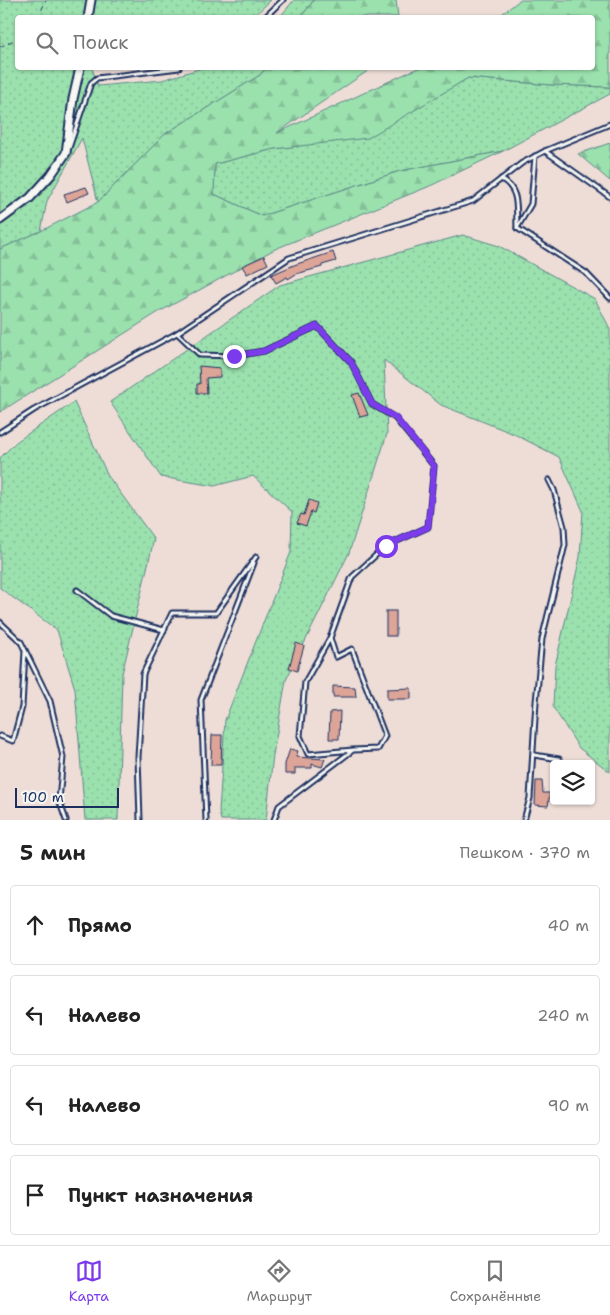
<!DOCTYPE html>
<html lang="ru">
<meta charset="utf-8">
<style>
:root{--surface:#fff;--page:#f6f6f6;--text:#222;--muted:#767676;--line:#e0e0e0;--accent:#7c3aed}
body{margin:0;font-family:"Shantell Sans",sans-serif;background:var(--page);color:var(--text)}
.controls{position:absolute;right:15px;bottom:15px;display:grid;overflow:hidden;border-radius:5px;box-shadow:0 1px 4px #0004}
.controls button{width:45px;height:45px;display:grid;place-items:center;padding:0;border:0;border-bottom:1px solid var(--line);background:var(--surface);color:var(--text);font:25px sans-serif}
.scale{position:absolute;left:15px;bottom:12px;width:104px;box-sizing:border-box;padding-left:5px;border:2px solid #1b2f5e;border-top:0;font-size:14px;line-height:18px;white-space:nowrap;color:#1b2f5e;-webkit-text-stroke:4px #f6f6f2;paint-order:stroke}
.stop{position:absolute;width:15px;height:15px;margin:-11px;border:4px solid #7c3aed;border-radius:50%;background:#fff}
.stop.end{background:#7c3aed;border-color:#fff;box-shadow:0 1px 5px #0008}
.list{margin:0;padding:0;list-style:none}
h2{display:flex;justify-content:space-between;align-items:center;height:65px;margin:0;padding:0 20px;font-size:21px}
h2 small{font-size:16px;font-weight:400;color:var(--muted)}
.list li{display:grid;grid-template-columns:32px 1fr auto;gap:15px;align-items:center;box-sizing:border-box;height:80px;margin:0 10px 10px;padding:0 10px;border:1px solid var(--line);border-radius:5px}
.list b{display:block;font-size:19px;white-space:nowrap}
.list em{font-size:16px;font-style:normal;color:var(--muted)}
.icon{flex:none;width:28px;height:28px;fill:none;stroke:currentColor;stroke-width:2;stroke-linecap:round;stroke-linejoin:round}
.map{position:relative;flex:none;width:610px;height:820px;overflow:hidden}
.search{position:absolute;background:var(--surface);box-shadow:0 1px 4px #0004;left:15px;right:15px;top:15px;height:55px;display:flex;align-items:center;gap:12px;box-sizing:border-box;padding:0 18px;border-radius:5px;color:var(--muted);font-size:19px}
.sheet{height:425px;background:var(--surface)}
nav{display:flex;justify-content:space-around;align-items:center;box-sizing:border-box;height:70px;border-top:1px solid var(--line);background:var(--surface);font-size:14px;color:var(--muted)}
nav a{display:grid;justify-items:center;gap:2px}
nav .on{color:var(--accent)}
.map>svg:first-child{display:block}
.grass{fill:url(#grass-dots);stroke:#5b8886}
.forest{fill:url(#forest-firs);stroke:#5b8886}
.building{fill:#dda498;stroke:#1b2f5e}
.lines{fill:none;stroke-linecap:round;stroke-linejoin:round}
.lane-casing{stroke:#1b2f5e;stroke-width:7}
.street-casing{stroke:#1b2f5e;stroke-width:11}
.path{stroke:#1b2f5e;stroke-width:1;stroke-dasharray:5 4;stroke-linecap:butt}
.lane{stroke:#f6f6f2;stroke-width:3}
.street{stroke:#f6f6f2;stroke-width:7}
.route{stroke:#7c3aed;stroke-width:6}
</style>
<div class="map">
<svg width="610" height="820" viewBox="0 0 610 820">
<defs>
<pattern id="grass-dots" width="8" height="8" patternUnits="userSpaceOnUse" patternTransform="scale(1.25)"><rect width="8" height="8" fill="#9be1ae"/><path d="M2 2h.1M6 6h.1" fill="none" stroke="#85c198" stroke-width="1.8" stroke-linecap="round"/></pattern>
<pattern id="forest-firs" width="22" height="20" patternUnits="userSpaceOnUse" patternTransform="scale(1.25)"><rect width="22" height="20" fill="#9be1ae"/><path d="M5 1l3.5 6h-7zM16 11l3.5 6h-7z" fill="#85c198"/></pattern>
</defs>
<rect width="100%" height="100%" fill="#eeddd7"/>
<filter id="ink" filterUnits="userSpaceOnUse"><feTurbulence type="fractalNoise" baseFrequency=".02" numOctaves="2"/><feDisplacementMap in="SourceGraphic" scale="10" xChannelSelector="R" yChannelSelector="G"/><feConvolveMatrix kernelMatrix="1 2 1 2 8 2 1 2 1" color-interpolation-filters="sRGB"/></filter>
<g filter="url(#ink)">
<!-- grass -->
<g class="grass">
<path d="M0 0H271L253 17 18 18V68H92L98 86 162 80 202 68H266L260 75 165 134 98 202 82 138 47 201 41 231 0 249Z"/>
<path d="M294 0H314L301 17 279 18Z"/>
<path d="M468 78 552 85 610 87V94L503 151 400 171 262 216 214 194 215 164 274 149 368 137Z"/>
<path d="M463 235 499 246 595 299 610 329V772L579 748 553 707 555 666 580 557 583 511 559 457 514 434 441 405 384 360 387 434 349 553 286 680 273 755 266 820H221L219 812 225 720 291 552 292 512 253 476 214 486 161 477 110 402 280 285Z"/>
<path d="M74 402 108 476 154 539 122 674 118 820H85L75 689 57 630 0 588V458L16 442Z"/>
</g>
<!-- forest -->
<g class="forest">
<path d="M314 0H396L398 17H301Z"/>
<path d="M520 0H610V87L552 85 468 78 368 138 274 149 215 164 214 194 262 216 400 171 503 151 430 186 275 249 157 313 0 412V249L41 231 98 202 165 134 260 75 266 68H372L277 133 418 68H592V18L498 17Z"/>
<path d="M610 143V181L578 154Z"/>
</g>
<!-- building -->
<g class="building">
<path d="M86 187 89 193 67 202 64 194Z"/>
<path d="M333 252 336 261 322 265V267L296 274 288 279 287 277 276 283 271 275 294 265Z"/>
<path d="M264 256 268 264 247 274 242 266Z"/>
<path d="M199 366 220 368V377L206 378 207 393H197V384H200Z"/>
<path d="M359 393 368 415 360 417 352 395Z"/>
<path d="M309 500 317 503 314 513 311 512 306 526 297 523 301 514 304 515Z"/>
<rect x="386" y="611" width="10" height="25"/>
<path d="M296 643 304 646 297 671 289 668Z"/>
<path d="M333 686 355 687 356 697H333Z"/>
<path d="M411 688V699H387V689Z"/>
<path d="M340 711 339 739H329L330 712Z"/>
<path d="M212 735H222L221 765H211Z"/>
<path d="M290 749 298 751 296 757 325 759 322 767 312 764V768H295V774H285V764Z"/>
<path d="M536 781H542L543 793H550L548 806 535 805Z"/>
</g>
<g class="lines">
<defs>
<g id="lane">
<path d="M264 18 283 0"/>
<path d="M69 148 91 83 97 78 179 68"/>
<path d="M545 151 610 197"/>
<path d="M535 156 531 204 517 228 586 273 610 298"/>
<path d="M501 179C520 189 516 208 517 228"/>
<path d="M177 333 200 355 234 356 264 351 317 326 351 362 372 404 395 418 434 466 428 527 386 546 352 577 330 638"/>
<path d="M0 432 34 410 177 333 289 258 473 201 522 163 545 151 610 124"/>
<path d="M77 590 111 616 164 630"/>
<path d="M0 622 21 642 50 701 63 757 59 800 66 820"/>
<path d="M0 736 13 741 22 707 25 651"/>
<path d="M534 755 559 759"/>
<path d="M140 820 138 757 143 674 172 613H216L256 557"/>
<path d="M206 820 201 700 254 563"/>
<path d="M274 820 279 806 353 750 378 749 385 736 352 649 336 657 330 638 305 682 300 736 308 754 353 750"/>
<path d="M524 820 530 798 536 702 542 639 565 545 564 527 554 490 549 480"/>
</g>
<g id="street">
<path d="M88 18 91 0"/>
<path d="M0 220 30 198 51 175 66 153 73 99 80 68"/>
</g>
</defs>
<!-- lane casing -->
<use href="#lane" class="lane-casing"/>
<!-- street casing -->
<use href="#street" class="street-casing"/>
<!-- path -->
<g class="path">
<path d="M38 18 46 0"/>
<path d="M0 47 18 38"/>
</g>
<!-- lane -->
<use href="#lane" class="lane"/>
<!-- street -->
<use href="#street" class="street"/>
</g>
</g>
<g class="lines" filter="url(#ink)">
<!-- route -->
<path class="route" d="M234 356 264 351 317 326 351 362 372 404 396 418 434 466 428 527 386 546"/>
</g>
</svg>
<div class="controls">
<button><svg class="icon" aria-label="layers" viewBox="0 0 24 24"><path d="M12 4l9 5-9 5-9-5zM3 14l9 5 9-5"/></svg></button>
</div>
<div class="scale">100 m</div>
<div class="stop" style="left:386px;top:546px"></div>
<div class="stop end" style="left:234px;top:356px"></div>
<div class="search"><svg class="icon" aria-label="search" viewBox="0 0 24 24"><circle cx="10" cy="10" r="6"/><path d="M15 15l6 6"/></svg>Поиск</div>
</div>
<section class="sheet">
<h2>5 мин<small>Пешком · 370 m</small></h2>
<ul class="list">
<li><svg class="icon" aria-label="ahead" viewBox="0 0 24 24"><path d="M12 20V5M6 11l6-6 6 6"/></svg><div><b>Прямо</b></div><em>40 m</em></li>
<li><svg class="icon" aria-label="left" viewBox="0 0 24 24"><path d="M17 20v-9H6M10 6l-5 5 5 5"/></svg><div><b>Налево</b></div><em>240 m</em></li>
<li><svg class="icon" aria-label="left" viewBox="0 0 24 24"><path d="M17 20v-9H6M10 6l-5 5 5 5"/></svg><div><b>Налево</b></div><em>90 m</em></li>
<li><svg class="icon" aria-label="arrive" viewBox="0 0 24 24"><path d="M6 21V4h12l-3 4 3 4H6"/></svg><div><b>Пункт назначения</b></div></li>
</ul>
</section>
<nav>
<a class="on"><svg class="icon" aria-label="map" viewBox="0 0 24 24"><path d="M3 6l6-2 6 2 6-2v14l-6 2-6-2-6 2zM9 4v14M15 6v14"/></svg>Карта</a>
<a><svg class="icon" aria-label="directions" viewBox="0 0 24 24"><path d="M12 3l9 9-9 9-9-9zM9 14v-3h6M13 9l2 2-2 2"/></svg>Маршрут</a>
<a><svg class="icon" aria-label="saved" viewBox="0 0 24 24"><path d="M7 4h10v16l-5-4-5 4z"/></svg>Сохранённые</a>
</nav>
